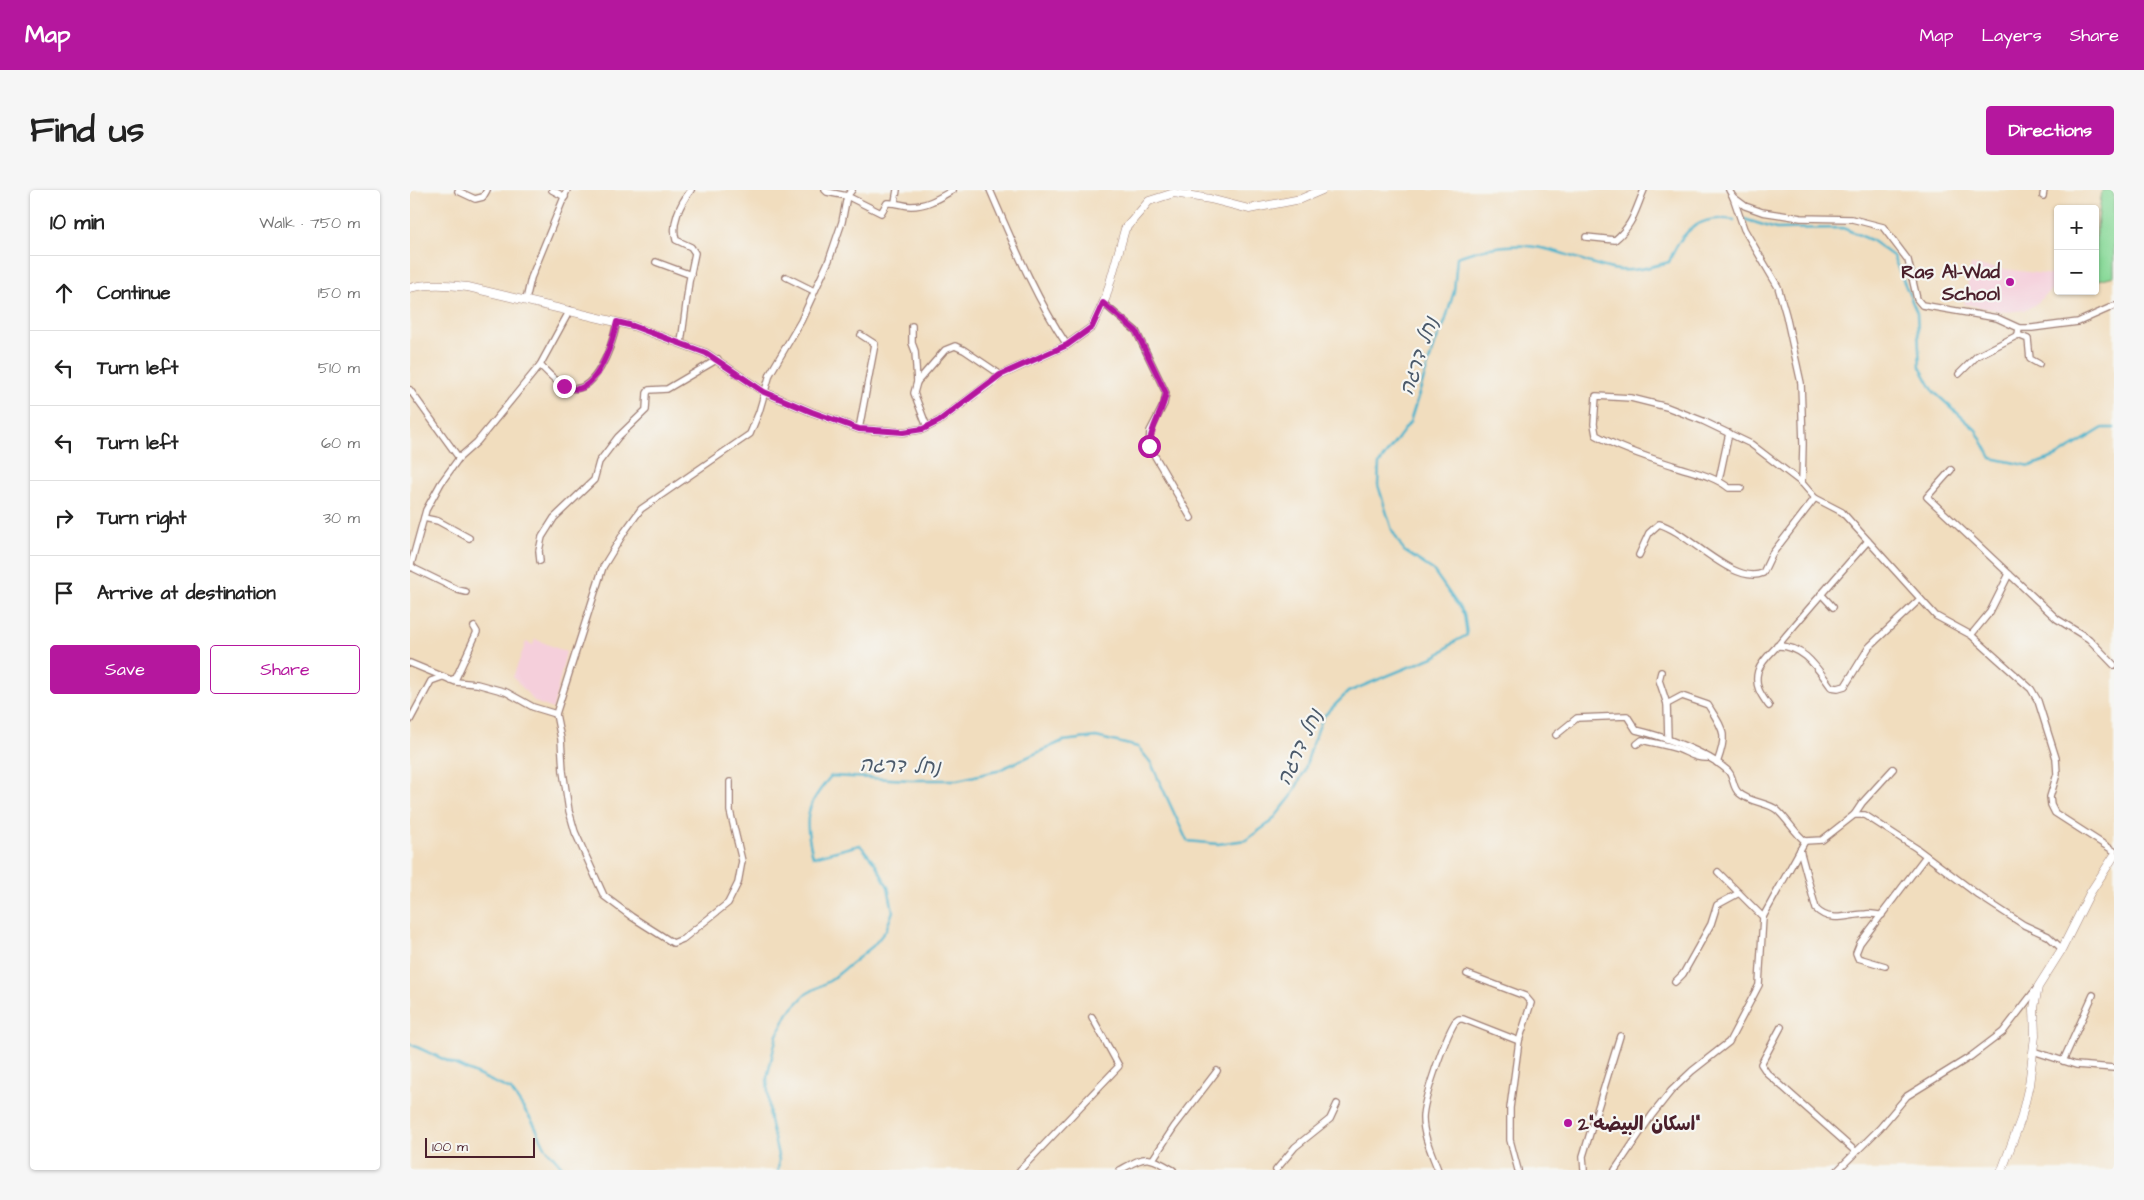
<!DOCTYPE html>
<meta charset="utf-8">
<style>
:root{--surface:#fff;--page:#f6f6f6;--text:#222;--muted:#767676;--line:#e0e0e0;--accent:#b5179e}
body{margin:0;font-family:"Architects Daughter","Playpen Sans Arabic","Playpen Sans Hebrew",sans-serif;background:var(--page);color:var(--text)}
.controls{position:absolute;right:15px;top:15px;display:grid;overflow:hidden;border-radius:5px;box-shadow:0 1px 4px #0004}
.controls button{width:45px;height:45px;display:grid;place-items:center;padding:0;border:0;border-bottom:1px solid var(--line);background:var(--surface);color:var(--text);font:25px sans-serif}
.scale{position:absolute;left:15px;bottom:12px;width:110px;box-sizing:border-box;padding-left:5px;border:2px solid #4a1f2b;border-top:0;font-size:14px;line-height:18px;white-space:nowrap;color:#4a1f2b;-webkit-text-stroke:4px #f6f6f2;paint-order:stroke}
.stop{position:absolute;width:15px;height:15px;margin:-11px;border:4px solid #b5179e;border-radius:50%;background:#fff}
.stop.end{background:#b5179e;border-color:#fff;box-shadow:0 1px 5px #0008}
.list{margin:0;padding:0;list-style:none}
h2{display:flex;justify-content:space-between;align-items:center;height:65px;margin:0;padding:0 20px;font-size:21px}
h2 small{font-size:16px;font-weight:400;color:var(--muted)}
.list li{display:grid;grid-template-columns:32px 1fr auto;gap:15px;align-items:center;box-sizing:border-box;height:75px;padding:0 20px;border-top:1px solid var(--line)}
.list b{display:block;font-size:19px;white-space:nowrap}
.list em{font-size:16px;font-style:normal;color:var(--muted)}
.actions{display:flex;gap:10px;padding:15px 20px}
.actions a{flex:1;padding:11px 0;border:1px solid var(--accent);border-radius:5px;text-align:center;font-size:18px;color:var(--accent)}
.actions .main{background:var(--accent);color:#fff}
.icon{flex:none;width:28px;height:28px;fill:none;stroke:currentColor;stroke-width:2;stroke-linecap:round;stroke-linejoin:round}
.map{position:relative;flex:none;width:1704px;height:980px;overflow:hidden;border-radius:5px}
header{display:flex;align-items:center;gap:30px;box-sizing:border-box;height:70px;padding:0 25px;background:var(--accent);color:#fff}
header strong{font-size:24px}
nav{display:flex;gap:28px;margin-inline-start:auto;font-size:18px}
.intro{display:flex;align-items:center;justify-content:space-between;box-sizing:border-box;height:120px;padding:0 30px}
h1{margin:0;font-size:35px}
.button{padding:12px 22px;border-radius:5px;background:var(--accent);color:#fff;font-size:18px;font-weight:700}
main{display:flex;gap:30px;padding:0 30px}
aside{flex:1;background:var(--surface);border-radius:5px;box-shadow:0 1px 4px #0004}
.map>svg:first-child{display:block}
.built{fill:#f5cfdb}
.green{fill:#89d999;stroke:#6a7c62}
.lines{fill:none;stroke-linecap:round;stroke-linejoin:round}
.stream{stroke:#4db3cc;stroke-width:2.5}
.minor-casing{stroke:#9e7e74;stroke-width:8}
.tertiary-casing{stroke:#9e7e74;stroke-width:9}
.minor{stroke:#fff;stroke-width:5.5}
.tertiary{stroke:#fff;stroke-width:8}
.route{stroke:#b5179e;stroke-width:6}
.poi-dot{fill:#b5179e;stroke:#f6f6f2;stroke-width:2}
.labels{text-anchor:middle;stroke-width:4.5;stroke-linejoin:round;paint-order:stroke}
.poi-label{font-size:19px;font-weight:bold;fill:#4a1f2b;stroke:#f6f6f2;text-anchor:end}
.water-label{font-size:20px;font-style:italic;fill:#4b5a6b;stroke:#f6f6f2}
</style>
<header>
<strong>Map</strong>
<nav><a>Map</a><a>Layers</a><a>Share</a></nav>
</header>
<div class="intro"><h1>Find us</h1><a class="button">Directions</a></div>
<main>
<aside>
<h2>10 min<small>Walk · 750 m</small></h2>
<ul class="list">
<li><svg class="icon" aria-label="ahead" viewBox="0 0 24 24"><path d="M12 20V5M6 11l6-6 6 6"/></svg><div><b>Continue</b></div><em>150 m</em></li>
<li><svg class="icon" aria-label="left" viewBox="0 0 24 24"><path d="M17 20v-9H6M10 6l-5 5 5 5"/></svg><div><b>Turn left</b></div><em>510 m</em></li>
<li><svg class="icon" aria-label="left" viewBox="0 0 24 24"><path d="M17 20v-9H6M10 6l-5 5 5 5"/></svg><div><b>Turn left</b></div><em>60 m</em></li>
<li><svg class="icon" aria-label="right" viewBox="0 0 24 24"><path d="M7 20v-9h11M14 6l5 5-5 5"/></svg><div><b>Turn right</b></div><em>30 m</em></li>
<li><svg class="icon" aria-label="arrive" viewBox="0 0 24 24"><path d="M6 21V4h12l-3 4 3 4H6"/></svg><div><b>Arrive at destination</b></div></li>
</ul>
<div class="actions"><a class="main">Save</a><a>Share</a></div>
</aside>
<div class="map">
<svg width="1704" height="980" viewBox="0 0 1704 980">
<rect width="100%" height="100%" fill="#f6f6f2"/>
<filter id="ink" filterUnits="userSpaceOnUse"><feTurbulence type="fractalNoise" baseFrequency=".02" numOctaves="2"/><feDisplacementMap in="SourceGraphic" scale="10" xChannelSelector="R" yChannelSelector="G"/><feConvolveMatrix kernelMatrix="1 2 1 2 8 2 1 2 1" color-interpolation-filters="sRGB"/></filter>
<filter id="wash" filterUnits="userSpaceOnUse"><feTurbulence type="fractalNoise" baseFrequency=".0096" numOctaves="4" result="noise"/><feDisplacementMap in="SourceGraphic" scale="20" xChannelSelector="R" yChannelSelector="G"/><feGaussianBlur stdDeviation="1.12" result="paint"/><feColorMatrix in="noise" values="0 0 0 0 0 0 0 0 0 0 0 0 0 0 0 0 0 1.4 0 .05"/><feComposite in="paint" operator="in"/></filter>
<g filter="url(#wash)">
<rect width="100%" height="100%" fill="#f1ddbe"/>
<!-- built -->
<g class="built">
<path d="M1561 75 1642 85V99L1625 115 1615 120 1597 122 1554 114Z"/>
<path d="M125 449 156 462 143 519 125 512 103 487 116 452 123 455Z"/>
</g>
<!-- green -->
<path class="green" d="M1692 0H1704V86L1685 91V52Z"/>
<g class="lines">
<!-- stream -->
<g class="stream">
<path d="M1334 29 1366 39 1433 38 1461 50 1483 66 1507 123 1510 177 1524 202 1566 240 1581 268 1620 276 1647 266 1693 238H1704"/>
<path d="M0 854 101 900 124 934 135 957 155 980"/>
<path d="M368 980 369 970 360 930 357 888 367 845 378 823 396 804 421 790 463 756 476 740 483 721 478 697 465 673 450 655 403 667C394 628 394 618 421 586L500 590H547L587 581 653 551 686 547 728 557 741 573 777 651 808 654 836 650 861 632 881 607 894 582 902 555 913 527 938 502 1028 465 1044 452 1057 445 1054 424 1023 380 994 361 982 340 968 295 969 274 1000 232 1024 156 1035 132 1044 101 1047 67C1075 57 1102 52 1131 58 1155 62 1178 74 1202 79 1220 83 1241 77 1259 72 1271 41 1290 24 1324 30"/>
</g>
</g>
</g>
<g filter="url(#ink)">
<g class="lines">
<defs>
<g id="minor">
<path d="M142 0 155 7"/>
<path d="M415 0 417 2 437 6 471 23 477 13C487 12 492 16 501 16 517 16 529 8 543 0"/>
<path d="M580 0C603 53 625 107 657 155"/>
<path d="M1319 0 1323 7 1335 16 1352 22 1391 28 1442 29 1473 37 1498 70 1507 109 1512 115 1587 128 1609 138H1622L1668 132 1704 116"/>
<path d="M48 1 65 9 73 7 77 0"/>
<path d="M1633 6 1634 0"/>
<path d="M1323 7 1334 39 1368 97 1376 125 1391 193 1393 254 1392 293 1405 308 1432 322 1526 426 1561 445 1621 499 1628 511 1646 568 1647 584 1640 607 1641 615 1645 623 1704 661"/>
<path d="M485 12 487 0"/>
<path d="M1176 47 1205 50C1223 35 1225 21 1234 0"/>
<path d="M246 72 281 85"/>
<path d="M376 87 404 101"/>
<path d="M116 110 121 88 157 0"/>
<path d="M693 113 726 141 756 203 754 214 740 241 739 256 781 328"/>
<path d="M502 136V153L505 161 507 192"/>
<path d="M1608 145 1618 149 1620 169 1629 174"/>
<path d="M271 153 279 92 285 63 281 57 266 50C261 33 270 14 281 0"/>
<path d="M130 175C137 182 145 191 154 196 185 212 203 152 207 132"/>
<path d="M1549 184 1567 166 1608 145 1609 138"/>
<path d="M0 200 49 268"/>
<path d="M517 237 504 203 507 192 535 160 545 156 554 160 591 185"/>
<path d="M449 239 465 154 451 145"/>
<path d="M1541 280 1517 307 1647 429 1679 449 1704 475"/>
<path d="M1309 290 1319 243"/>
<path d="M1331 298H1319C1303 285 1281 282 1262 275 1236 267 1209 258 1186 245L1184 234 1186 206 1221 208 1257 217 1293 231 1341 254 1392 293"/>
<path d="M14 328 28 331 59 348"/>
<path d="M1229 365 1239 343 1249 334C1277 341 1323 396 1353 383L1362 364 1405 308"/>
<path d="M130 371 129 361 132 347 144 328 184 290 189 272 208 247 236 220 237 203 239 200 257 199 308 169"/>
<path d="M1 376 5 379 48 400 56 402"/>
<path d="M0 378 16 320 31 293 49 268 67 252 130 175 160 120"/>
<path d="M1411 404 1423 417"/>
<path d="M1561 445 1580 422 1599 384"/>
<path d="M1367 456C1394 455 1407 478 1421 497L1428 498 1435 496 1459 457 1510 409"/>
<path d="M0 473 46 492 67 494 96 502 123 517 146 524"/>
<path d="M1251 482 1249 490 1257 514 1258 549"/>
<path d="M40 490 46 488 67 442 64 437"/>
<path d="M1257 514 1272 506 1298 515C1314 541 1318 543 1307 573"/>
<path d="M1359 516C1351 505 1344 496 1348 481 1352 470 1362 462 1369 454 1398 419 1428 385 1458 351"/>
<path d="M0 530 21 491 32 487"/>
<path d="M1146 545 1167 528 1217 526 1226 540C1252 546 1297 562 1317 580 1324 585 1322 598 1329 603 1340 613 1358 612 1367 620 1378 630 1384 642 1395 651L1412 650 1444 625H1455L1506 658 1571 707 1614 735 1638 746 1652 759"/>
<path d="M1227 554 1232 550C1244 553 1256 555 1268 559 1279 563 1286 569 1299 568"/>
<path d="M320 592V621L332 671 328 693 318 713 273 749 263 753 222 727 194 706 165 642 159 621 153 581 151 549 146 524 193 377 215 341 231 319 340 244 349 222 360 184 391 131 419 70 432 32 437 6 442 0"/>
<path d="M1444 625 1452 613 1483 579"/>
<path d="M1390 660 1406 719C1421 734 1438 724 1456 724 1461 723 1467 725 1472 725"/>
<path d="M1308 682 1353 727"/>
<path d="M1475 776 1448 768 1446 763 1450 753 1516 666"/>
<path d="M1057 784 1115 806 1121 813 1109 851 1100 918V950L1108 980"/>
<path d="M1265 792 1273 784 1301 734 1307 715 1329 703"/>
<path d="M1371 837 1351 874 1357 883 1445 961"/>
<path d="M1623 861 1666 875 1704 878"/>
<path d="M1653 871 1683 805"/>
<path d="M743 969 764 937 807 881"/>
<path d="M610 980 709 876 682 827"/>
<path d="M710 980C736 966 736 964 763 980"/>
<path d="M866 980 885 957 920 929 927 914"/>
<path d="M1028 980C1022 964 1013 946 1013 928 1013 910 1035 848 1045 832L1049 829H1053L1109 851"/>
<path d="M1174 980 1173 966 1210 846"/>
<path d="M1205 980 1242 925 1261 901 1282 881 1319 852 1349 795 1353 727 1395 651"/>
<path d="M1428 980 1470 938 1497 906 1560 867 1593 842 1627 798"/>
</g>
<g id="tertiary">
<path d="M0 98C19 93 38 95 58 97L223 136 296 163 354 202 402 222 449 239 493 242 513 239 529 231 591 185 657 155 682 137 696 107 715 39 739 11 764 3 800 9 839 19 891 9 912 0"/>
<path d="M1592 980 1611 929 1619 895 1625 846 1624 818 1628 797 1652 759 1680 703 1704 666"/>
</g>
</defs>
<!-- minor casing -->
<use href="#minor" class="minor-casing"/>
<!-- tertiary casing -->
<use href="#tertiary" class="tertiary-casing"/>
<!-- minor -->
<use href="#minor" class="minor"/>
<!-- tertiary -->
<use href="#tertiary" class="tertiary"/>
</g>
</g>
<g class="lines" filter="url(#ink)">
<!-- route -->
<path class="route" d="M154 196C160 198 167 201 173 197 191 188 203 150 207 132L223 136 296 163 354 202 402 222 449 239 493 242 513 239 529 231 590 185 657 155 682 137 693 113 726 141 756 203C753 222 741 236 739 256"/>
</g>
<!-- markers -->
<g class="poi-dot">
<circle cx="1600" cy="92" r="5"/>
<circle cx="1158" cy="933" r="5"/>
</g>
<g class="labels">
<!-- poi labels -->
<g class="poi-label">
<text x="1590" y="88">Ras Al-Wad<tspan x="1590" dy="22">School</tspan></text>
<text x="1168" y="940" text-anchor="start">اسكان البيضه"2"</text>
</g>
<!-- water labels -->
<g class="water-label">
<text transform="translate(1008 166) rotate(-71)" y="7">נחל דרגה</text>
<text transform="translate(889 557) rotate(-65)" y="7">נחל דרגה</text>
<text transform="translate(490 575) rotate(2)" y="7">נחל דרגה</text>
</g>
</g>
</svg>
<div class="controls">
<button>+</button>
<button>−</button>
</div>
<div class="scale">100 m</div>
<div class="stop" style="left:739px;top:256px"></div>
<div class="stop end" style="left:154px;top:196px"></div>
</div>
</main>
